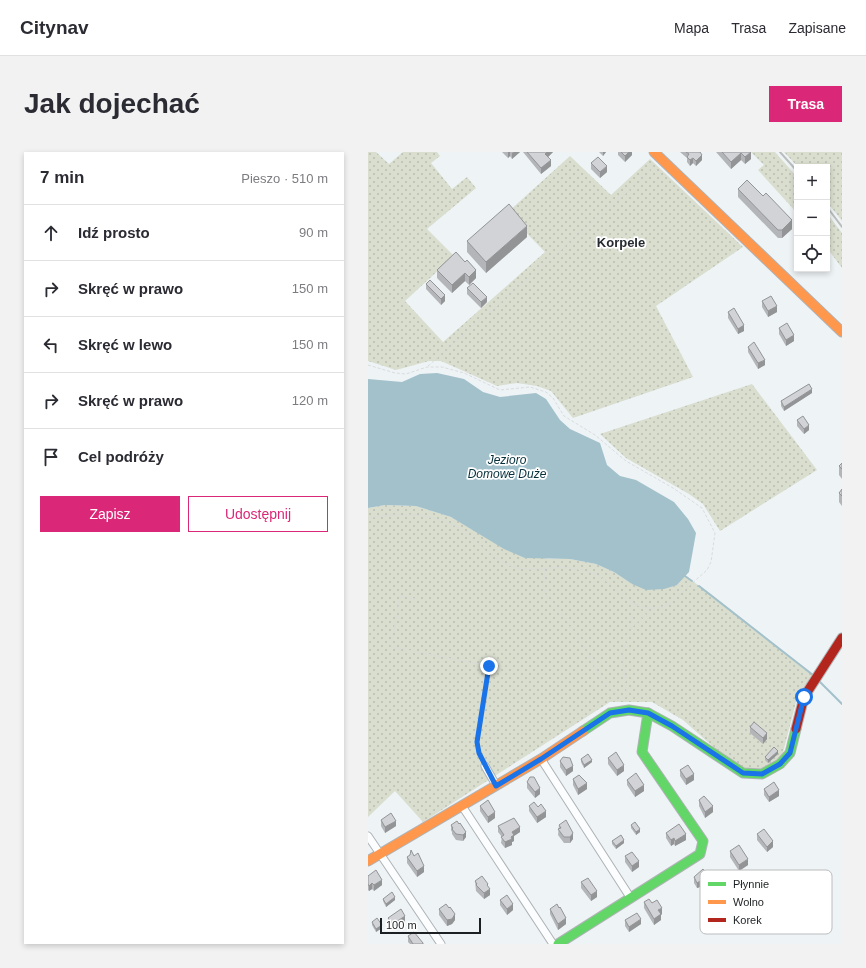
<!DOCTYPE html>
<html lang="pl">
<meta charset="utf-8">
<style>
:root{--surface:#fff;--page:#f2f2f3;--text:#2b2b33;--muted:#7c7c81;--line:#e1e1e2;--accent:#db2777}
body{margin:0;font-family:Arial,sans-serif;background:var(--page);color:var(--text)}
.controls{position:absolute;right:12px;top:12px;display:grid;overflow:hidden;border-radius:0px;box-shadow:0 2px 6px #0003}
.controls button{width:36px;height:36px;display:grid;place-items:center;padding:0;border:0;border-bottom:1px solid var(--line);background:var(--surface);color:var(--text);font:20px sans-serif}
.scale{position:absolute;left:12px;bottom:10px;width:101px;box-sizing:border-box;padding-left:4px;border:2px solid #1d2022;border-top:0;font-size:11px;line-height:14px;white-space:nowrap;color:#1d2022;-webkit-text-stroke:3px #fff;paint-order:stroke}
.stop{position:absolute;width:12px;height:12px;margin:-9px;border:3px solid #1a73e8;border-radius:50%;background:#fff}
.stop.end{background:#1a73e8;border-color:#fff;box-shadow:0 1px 4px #0008}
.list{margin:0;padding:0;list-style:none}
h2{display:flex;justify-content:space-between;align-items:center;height:52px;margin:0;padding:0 16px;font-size:17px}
h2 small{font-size:13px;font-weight:400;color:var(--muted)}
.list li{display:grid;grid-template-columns:26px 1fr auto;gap:12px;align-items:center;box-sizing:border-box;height:56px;padding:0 16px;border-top:1px solid var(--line)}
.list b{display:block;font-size:15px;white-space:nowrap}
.list em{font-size:13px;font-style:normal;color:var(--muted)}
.actions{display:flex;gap:8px;padding:12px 16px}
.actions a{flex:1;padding:9px 0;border:1px solid var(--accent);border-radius:0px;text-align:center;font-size:14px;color:var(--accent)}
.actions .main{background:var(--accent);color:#fff}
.icon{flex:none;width:22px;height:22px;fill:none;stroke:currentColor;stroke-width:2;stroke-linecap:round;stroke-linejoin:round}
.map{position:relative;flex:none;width:474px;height:792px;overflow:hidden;border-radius:0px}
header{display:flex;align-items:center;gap:24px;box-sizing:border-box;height:56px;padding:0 20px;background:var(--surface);border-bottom:1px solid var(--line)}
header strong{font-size:19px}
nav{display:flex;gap:22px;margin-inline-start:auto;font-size:14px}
.intro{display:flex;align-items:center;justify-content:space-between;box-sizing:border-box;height:96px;padding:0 24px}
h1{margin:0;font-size:28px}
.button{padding:10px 18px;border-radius:0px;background:var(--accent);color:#fff;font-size:14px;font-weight:700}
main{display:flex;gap:24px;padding:0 24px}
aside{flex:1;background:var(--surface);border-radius:0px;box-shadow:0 2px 6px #0003}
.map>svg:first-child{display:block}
.grass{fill:url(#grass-dots)}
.water{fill:#a2c1cb}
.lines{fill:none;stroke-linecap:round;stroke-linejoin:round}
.stream{stroke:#a2c1cb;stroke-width:2}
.street-casing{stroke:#afb3b6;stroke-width:9}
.fast-casing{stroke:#afb3b6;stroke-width:11}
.slow-casing{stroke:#afb3b6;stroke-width:11}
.jam-casing{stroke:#afb3b6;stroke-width:11}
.path{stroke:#dadbdc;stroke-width:1;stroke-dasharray:3 2;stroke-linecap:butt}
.street{stroke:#fcfdfe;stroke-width:7}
.fast{stroke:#63d668;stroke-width:9}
.slow{stroke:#ff974d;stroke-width:9}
.jam{stroke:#b3261e;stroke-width:9}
.rail{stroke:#bbbdbd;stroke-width:2}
.wall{fill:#b4b5b8}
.shaded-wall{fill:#929496}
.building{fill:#d1d3d6;stroke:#929496}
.route{stroke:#1a73e8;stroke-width:5}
.labels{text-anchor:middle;stroke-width:3.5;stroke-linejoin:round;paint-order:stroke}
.water-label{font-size:12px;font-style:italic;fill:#052f3a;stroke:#fff}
.quarter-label{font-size:13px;font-weight:bold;fill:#252b30;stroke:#fff}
.key{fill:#fff;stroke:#bbbcbd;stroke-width:1}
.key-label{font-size:11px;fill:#1d2022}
</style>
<header>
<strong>Citynav</strong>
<nav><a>Mapa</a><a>Trasa</a><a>Zapisane</a></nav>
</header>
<div class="intro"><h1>Jak dojechać</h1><a class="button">Trasa</a></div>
<main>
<aside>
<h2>7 min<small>Pieszo · 510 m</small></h2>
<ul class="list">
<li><svg class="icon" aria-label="ahead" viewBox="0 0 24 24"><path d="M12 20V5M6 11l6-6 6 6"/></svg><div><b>Idź prosto</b></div><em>90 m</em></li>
<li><svg class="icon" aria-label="right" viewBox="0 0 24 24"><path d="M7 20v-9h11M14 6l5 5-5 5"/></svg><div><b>Skręć w prawo</b></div><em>150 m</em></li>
<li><svg class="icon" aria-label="left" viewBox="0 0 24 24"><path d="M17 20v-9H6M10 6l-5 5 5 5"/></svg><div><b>Skręć w lewo</b></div><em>150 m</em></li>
<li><svg class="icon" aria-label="right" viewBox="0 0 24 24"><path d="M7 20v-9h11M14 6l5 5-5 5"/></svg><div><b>Skręć w prawo</b></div><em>120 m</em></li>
<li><svg class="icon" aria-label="arrive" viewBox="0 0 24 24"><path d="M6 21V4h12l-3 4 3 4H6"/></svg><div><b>Cel podróży</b></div></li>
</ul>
<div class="actions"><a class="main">Zapisz</a><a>Udostępnij</a></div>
</aside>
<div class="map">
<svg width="474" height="792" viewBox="0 0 474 792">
<defs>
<pattern id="grass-dots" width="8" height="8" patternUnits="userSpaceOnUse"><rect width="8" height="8" fill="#d9decf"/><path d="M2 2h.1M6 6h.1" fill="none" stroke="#babeb1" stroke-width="1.8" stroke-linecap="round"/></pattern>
</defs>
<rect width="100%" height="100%" fill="#eef3f6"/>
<!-- grass -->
<g class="grass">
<path d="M0 0H8L21 12 35 0H69L72 4 63 11 84 37 99 25 108 36 59 77 86 104 37 149 75 190 177 100 139 61 202 4 243 43 282 7 375 95 288 154 325 225 205 266 183 239 169 234 149 231 129 234 73 209H61L28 218 0 209Z"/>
<path d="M383 0H407L429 25V61L390 18 396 13Z"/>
<path d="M416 0H474V69L459 50V15H430Z"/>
<path d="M459 61 474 81V116L459 96Z"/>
<path d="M384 232 449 318 352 379 335 352 321 342 258 306 232 282Z"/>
<path d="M17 353 48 354 83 365 109 379 180 407H202L228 412 246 420 264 432 309 433 317 424 343 442 444 522 428 550 412 612 375 621 315 568 284 550H242L55 670 27 639 0 665V356Z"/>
</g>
<!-- water -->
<path class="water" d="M69 221 96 227 115 240 132 245 168 241 178 247 192 268 202 277 232 291 239 313 252 324 268 328 306 350 320 367 328 381 321 420 309 433 296 437 278 438 264 432 246 420 228 412 202 407 157 406 136 397 83 365 48 354 17 353 0 356V227L34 230 52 222Z"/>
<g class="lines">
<!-- stream -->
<g class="stream">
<path d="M317 424 324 429"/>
<path d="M331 434 445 523"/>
<path d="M451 529 474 552"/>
</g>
<defs>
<g id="street">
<path d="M173 607 262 745"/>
<path d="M117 614 128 633"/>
<path d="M94 654 185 792"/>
<path d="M0 684 73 792"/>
</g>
<g id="fast">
<path d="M215 579 242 561 261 558 280 561 304 574 375 621 394 622 412 612 422 601 428 577"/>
<path d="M190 792 332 702 335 689 274 600 280 561"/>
</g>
<g id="slow">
<path d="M286 0 474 180"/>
<path d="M0 709 173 607 215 579"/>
</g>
<path id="jam" d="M428 577 436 545 474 486"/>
</defs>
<!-- street casing -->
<use href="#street" class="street-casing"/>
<!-- fast casing -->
<use href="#fast" class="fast-casing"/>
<!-- slow casing -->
<use href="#slow" class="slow-casing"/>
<!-- jam casing -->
<use href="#jam" class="jam-casing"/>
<!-- path -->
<g class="path">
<path d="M0 213 27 221 38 222 59 215H74L96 221 132 238 162 235 178 240 185 246 196 264 227 283 258 309 305 336 334 356 347 381 343 410 339 418 301 452C294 456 290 456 281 456 260 454 251 437 234 426 227 421 217 419 208 417 186 412 166 422 143 414 122 407 109 388 92 377 67 360 28 361 0 366"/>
<path d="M60 214 280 22 284 12"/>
<path d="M177 418 175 436 179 445 194 462 224 507 227 516 236 531 256 549"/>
<path d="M47 447 32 444 23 495 121 514 109 590 114 608"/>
<path d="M265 474 285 456"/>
<path d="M260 550C259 535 255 520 255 506 255 483 270 479 262 451"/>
</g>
<!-- street -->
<use href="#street" class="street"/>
<!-- fast -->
<use href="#fast" class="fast"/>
<!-- slow -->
<use href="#slow" class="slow"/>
<!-- jam -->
<use href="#jam" class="jam"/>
<!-- rail -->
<g class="rail">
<path d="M412 0 429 19"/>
<path d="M459 55 474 75"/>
</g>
</g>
<!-- wall -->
<g class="wall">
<path d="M134 0H152L144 7 142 4 140 6Z"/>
<path d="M155 0H185L180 5 183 14 173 22Z"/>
<path d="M231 0H238L235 4Z"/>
<path d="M250 0H264V3L257 10 250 3Z"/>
<path d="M312 0H332L334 8 328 14 325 11 322 14 319 10V6Z"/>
<path d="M348 0H383V7L377 12 373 8 363 17Z"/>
<path d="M223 11 239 20 232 26 223 17Z"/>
<path d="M370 37 424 77 414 86H410L370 45Z"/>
<path d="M159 85 118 121 99 100V89Z"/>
<path d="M88 100 108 126 101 133 97 129 84 141 69 126V118Z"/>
<path d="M58 132 77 149 73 153 58 137Z"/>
<path d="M99 136 119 150 113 156 99 142Z"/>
<path d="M394 149 409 160 400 165 394 155Z"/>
<path d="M360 160 376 179 370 182 360 166Z"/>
<path d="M411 176 426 189 418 194 411 182Z"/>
<path d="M380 195 397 213 390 217 380 200Z"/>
<path d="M444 241 416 259 413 254V249Z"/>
<path d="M429 268 441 278 436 282 429 274Z"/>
<path d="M474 311V327L471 323V314Z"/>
<path d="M474 337V354L471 350V341Z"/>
<path d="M382 575 399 587 395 592 382 581Z"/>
<path d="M410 602 400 611 397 608V605Z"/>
<path d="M240 606 256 619 249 624 240 612Z"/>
<path d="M213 607 224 610 216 616 213 610Z"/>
<path d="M192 609 205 619 198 624 192 615Z"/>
<path d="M312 618 326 628 318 633 312 624Z"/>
<path d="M205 627 219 637 210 643 205 633Z"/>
<path d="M259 628 276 639 267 645 259 633Z"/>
<path d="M159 630 172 642 167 646 159 636Z"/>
<path d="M396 637 411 644 401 650 396 643Z"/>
<path d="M331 648 345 660 337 666 331 654Z"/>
<path d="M112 654 127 666 120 671 112 659Z"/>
<path d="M161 654 178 665 169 671 161 659Z"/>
<path d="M13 668 28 674 17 681 13 674Z"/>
<path d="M91 672 98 685 95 689 88 688 84 682V680L83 678V673Z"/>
<path d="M191 673 205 687 202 691H196L190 683Z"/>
<path d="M263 673 272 680 268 683 263 676Z"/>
<path d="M130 674 152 680 146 684V689L144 690V693L137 696 133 691 134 685 130 680Z"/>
<path d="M298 681 318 688 307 694 306 692 303 694 298 686Z"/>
<path d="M389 682 405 695 399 700 389 688Z"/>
<path d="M244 689 256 691 248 697 244 692Z"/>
<path d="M362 699 380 713 371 719 362 705Z"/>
<path d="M46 704 56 720 49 725 39 711V705Z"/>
<path d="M257 704 271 715 264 720 257 710Z"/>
<path d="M0 724 14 733 6 739 4 737 1 739 0 738Z"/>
<path d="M326 725 339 729 338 730V733L333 736 332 735 329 736 326 731Z"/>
<path d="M107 729 120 735 122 743 116 747 108 739Z"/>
<path d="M213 730 229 745 223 749 213 736Z"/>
<path d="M15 747 27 748 18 755 15 749Z"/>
<path d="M132 748 145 758 139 763 132 753Z"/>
<path d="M276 750 284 751 294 762 293 763V768L286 773 276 756Z"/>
<path d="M81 756 87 768 84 772 79 774 71 763V757Z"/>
<path d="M182 757 198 772 190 778 182 762Z"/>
<path d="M20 766 37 770 25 778 20 772Z"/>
<path d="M257 768 273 772 261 780 257 774Z"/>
<path d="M4 770 14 776 8 780 4 773Z"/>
<path d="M40 784 55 792H42L40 790Z"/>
</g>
<!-- shaded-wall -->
<g class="shaded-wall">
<path d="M140 0H142V4L140 6Z"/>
<path d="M146 0H152L144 7V1Z"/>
<path d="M179 0H185L177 8V2Z"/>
<path d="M235 0H238L235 4Z"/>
<path d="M261 0H264V3L257 10V4Z"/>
<path d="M383 0V7L377 12V5Z"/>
<path d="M373 1V8L363 17V10Z"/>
<path d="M334 3V8L328 14V9Z"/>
<path d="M325 6V11L322 14V8Z"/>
<path d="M183 8V14L173 22V16Z"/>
<path d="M239 14V20L232 26V20Z"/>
<path d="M424 68V77L414 86V78Z"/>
<path d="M159 74V85L118 121V110Z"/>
<path d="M108 118V126L101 133V125Z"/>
<path d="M97 121V129L84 141V133Z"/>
<path d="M77 143V149L73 153V147Z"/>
<path d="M119 145V150L113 156V150Z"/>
<path d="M409 154V160L400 165V159Z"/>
<path d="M376 173V179L370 182V177Z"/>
<path d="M426 183V189L418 194V188Z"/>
<path d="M397 208V213L390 217V211Z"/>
<path d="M444 237V241L416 259V255Z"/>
<path d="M441 273V278L436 282V277Z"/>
<path d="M399 581V587L395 592V586Z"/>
<path d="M410 599V602L400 611V608Z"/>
<path d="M224 608V610L216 616V613Z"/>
<path d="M256 613V619L249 624V618Z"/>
<path d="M205 614V619L198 624V618Z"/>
<path d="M326 622V628L318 633V627Z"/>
<path d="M219 631V637L210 643V637Z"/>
<path d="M276 633V639L267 645V639Z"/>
<path d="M172 636V642L167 646V640Z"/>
<path d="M411 638V644L401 650V645Z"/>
<path d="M345 654V660L337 666V660Z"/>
<path d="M178 659V665L169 671V665Z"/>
<path d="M127 660V666L120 671V665Z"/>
<path d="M28 669V674L17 681V675Z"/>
<path d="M152 675V680L146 684V689L144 690V693L137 696V690L144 680Z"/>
<path d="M272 677V680L268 683V680Z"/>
<path d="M98 680V685L95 689V683Z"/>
<path d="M205 681V687L202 691V685Z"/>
<path d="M318 682V688L307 694V689Z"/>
<path d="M306 686V692L303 694V688Z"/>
<path d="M256 688V691L248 697V694Z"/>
<path d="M405 689V695L399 700V695Z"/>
<path d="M380 707V713L371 719V713Z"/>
<path d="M271 709V715L264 720V714Z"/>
<path d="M56 714V720L49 725V719Z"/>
<path d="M339 723 338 733 333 736V730L337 725Z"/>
<path d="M14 728V733L6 739V733Z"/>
<path d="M332 729V735L329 736V731Z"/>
<path d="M4 731V737L1 739V734Z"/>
<path d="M122 737V743L116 747V741Z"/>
<path d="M229 739V745L223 749V743Z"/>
<path d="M27 745V748L18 755V752Z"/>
<path d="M145 752V758L139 763V757Z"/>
<path d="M294 756V762L293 763V768L286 773V767L290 758Z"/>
<path d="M87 762V768L84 772 79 774V768Z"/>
<path d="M37 764V770L25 778V772Z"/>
<path d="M198 766V772L190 778V772Z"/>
<path d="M273 767V772L261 780V775Z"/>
<path d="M14 773V776L8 780V777Z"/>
</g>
<!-- building -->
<g class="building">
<path d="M159 0H179L177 2 183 8 173 16Z"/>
<path d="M253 0H261L257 4Z"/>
<path d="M318 0H332L334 3 328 9 325 6 322 8 319 5 321 2Z"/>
<path d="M354 0H383L377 5 373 1 363 10Z"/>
<path d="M230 5 239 14 232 20 223 11Z"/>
<path d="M379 28 395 44 398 41 424 68 414 78H410L370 37Z"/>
<path d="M141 52 159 74 118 110 99 89Z"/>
<path d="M88 100 97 110 99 108 108 118 101 125 97 121 84 133 69 118Z"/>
<path d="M62 128 77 143 73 147 58 132Z"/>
<path d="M105 131 119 145 113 150 99 136Z"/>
<path d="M403 144 409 154 400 159 394 149Z"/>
<path d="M366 156 376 173 370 177 360 160Z"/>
<path d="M419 171 426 183 418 188 411 176Z"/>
<path d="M386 190 397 208 390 211 380 195Z"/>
<path d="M441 232 444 237 416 255 413 249Z"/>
<path d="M435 264 441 273 436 277 429 268Z"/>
<path d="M474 311V317L471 314Z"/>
<path d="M474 337V344L471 341Z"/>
<path d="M386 570 399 581 395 586 382 575Z"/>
<path d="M406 595 410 599 400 608 397 605Z"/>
<path d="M248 600 256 613 249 618 240 606Z"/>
<path d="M220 602 224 608 216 613 213 607Z"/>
<path d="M195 605 202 606 205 614 198 618 192 609Z"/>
<path d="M320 613 326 622 318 627 312 618Z"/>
<path d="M268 621 276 633 267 639 259 628Z"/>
<path d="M211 623 219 631 210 637 205 627Z"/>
<path d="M162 625H166L172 636 167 640 159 630Z"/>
<path d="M406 630 411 638 401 645 396 637Z"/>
<path d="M336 644 345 654 337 660 331 648Z"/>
<path d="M120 648 127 660 120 665 112 654Z"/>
<path d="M166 650 170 655 173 652 178 659 169 665 161 654Z"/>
<path d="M23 661 28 669 17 675 13 668Z"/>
<path d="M146 666 152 675 144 680 146 683 143 685 144 687 137 690 133 685 136 683 130 674Z"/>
<path d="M198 668 205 681 202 685H196L190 677 193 676 191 673Z"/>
<path d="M89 669 91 672 92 671 98 680 95 683 88 682 84 677 85 676 83 673Z"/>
<path d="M267 670 272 677 268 680 263 673Z"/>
<path d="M311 672 318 682 307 689 306 686 303 688 298 681Z"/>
<path d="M396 677 405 689 399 695 389 682Z"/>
<path d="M253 683 256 688 248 694 244 689Z"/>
<path d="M371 693 380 707 371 713 362 699Z"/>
<path d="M43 698 46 704 50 701 56 714 49 719 39 705 42 703Z"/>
<path d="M264 700 271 709 264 714 257 704Z"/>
<path d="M335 717 339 723 337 725 338 727 333 730 332 729 329 731 326 725Z"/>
<path d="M8 718 14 728 6 733 4 731 1 734 0 732V724Z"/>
<path d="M114 724 120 732 119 733 122 737 116 741 108 733 109 732 107 729Z"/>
<path d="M220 726 229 739 223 743 213 730Z"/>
<path d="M24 740 27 745 18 752 15 747Z"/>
<path d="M139 743 145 752 139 757 132 748Z"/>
<path d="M281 747 284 751 289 748 294 756 290 758 293 762 286 767 276 750Z"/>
<path d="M78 752 81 756 82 755 87 762 84 767 79 768 71 757Z"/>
<path d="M189 752 191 756 192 755 198 766 190 772 182 757Z"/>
<path d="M33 757 37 764 25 772 20 766Z"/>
<path d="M269 761 273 767 261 775 257 768Z"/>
<path d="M9 766 14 773 8 777 4 770Z"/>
<path d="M46 780 55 791V792H45L40 784Z"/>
</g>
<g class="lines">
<!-- route -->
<path class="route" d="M121 514 109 590 111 601 128 634 173 607 242 561 261 558 280 561 304 574 375 621 394 622 412 612 422 601 436 545"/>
</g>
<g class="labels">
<!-- water labels -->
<g class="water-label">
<text x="139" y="312">Jezioro<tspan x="139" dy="14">Domowe Duże</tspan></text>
</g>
<!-- quarter labels -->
<g class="quarter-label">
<text x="253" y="95">Korpele</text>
</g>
</g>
<!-- legend -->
<rect x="332" y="718" width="132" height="64" rx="6" class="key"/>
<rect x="340" y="730" width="18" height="4" fill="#63d668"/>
<rect x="340" y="748" width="18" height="4" fill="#ff974d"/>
<rect x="340" y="766" width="18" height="4" fill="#b3261e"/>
<g class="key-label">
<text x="365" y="736">Płynnie</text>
<text x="365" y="754">Wolno</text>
<text x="365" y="772">Korek</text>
</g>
</svg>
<div class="controls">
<button>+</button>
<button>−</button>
<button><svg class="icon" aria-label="locate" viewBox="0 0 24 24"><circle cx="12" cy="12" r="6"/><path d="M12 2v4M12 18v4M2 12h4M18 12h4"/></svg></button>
</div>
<div class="scale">100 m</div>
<div class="stop" style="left:436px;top:545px"></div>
<div class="stop end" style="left:121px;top:514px"></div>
</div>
</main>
